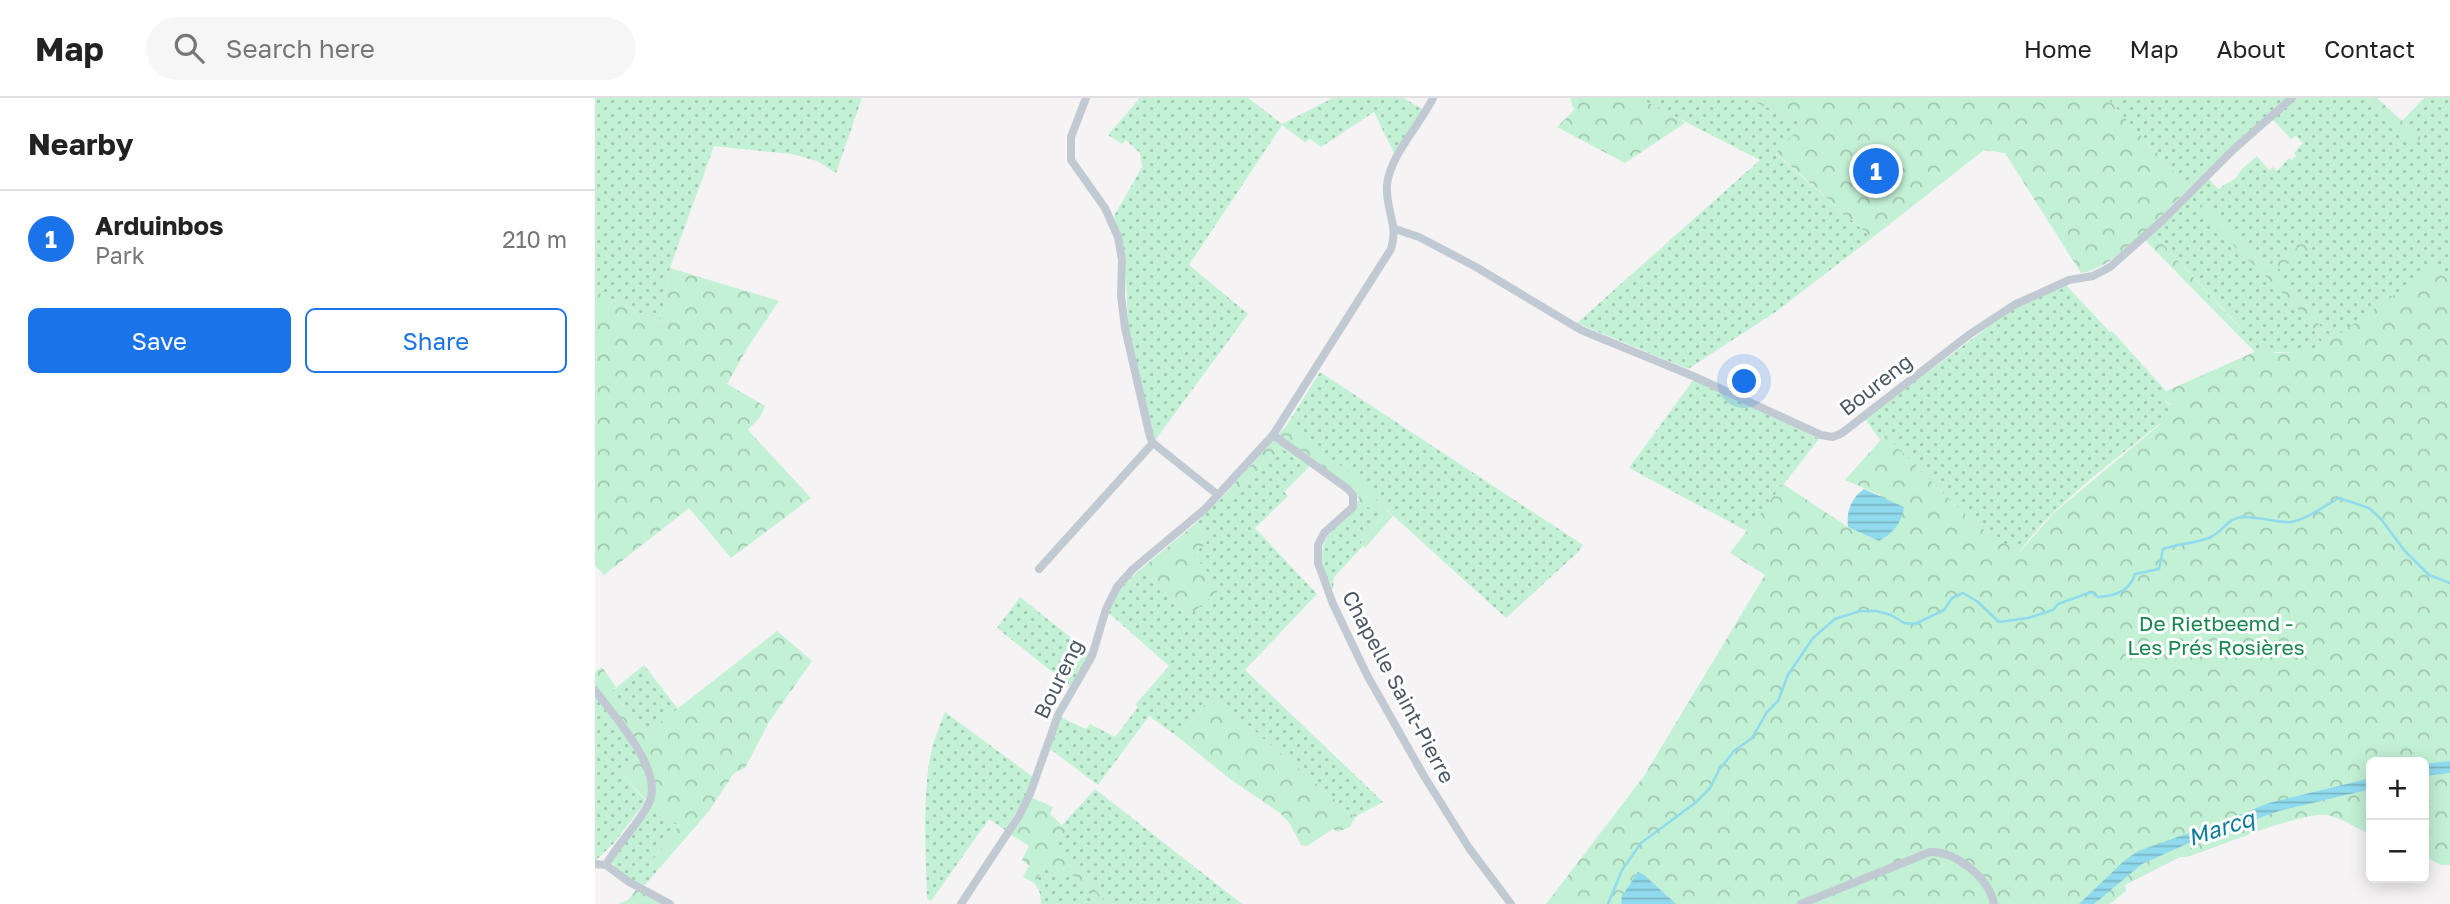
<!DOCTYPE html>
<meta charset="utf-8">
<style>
:root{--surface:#fff;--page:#f6f6f6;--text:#222;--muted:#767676;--line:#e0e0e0;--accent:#1a73e8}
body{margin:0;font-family:"Golos Text",sans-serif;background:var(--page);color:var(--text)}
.controls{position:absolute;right:21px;bottom:21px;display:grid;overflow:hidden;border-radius:10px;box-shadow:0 4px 18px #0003}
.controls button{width:63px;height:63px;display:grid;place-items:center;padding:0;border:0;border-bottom:2px solid var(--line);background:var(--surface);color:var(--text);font:35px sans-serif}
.you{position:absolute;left:1150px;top:284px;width:24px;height:24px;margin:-18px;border:5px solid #fff;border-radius:50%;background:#1a73e8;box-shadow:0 0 0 10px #1a73e833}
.badge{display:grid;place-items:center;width:46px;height:46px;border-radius:50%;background:var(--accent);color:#fff;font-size:23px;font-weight:700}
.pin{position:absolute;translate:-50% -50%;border:4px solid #fff;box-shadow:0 2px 7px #0006}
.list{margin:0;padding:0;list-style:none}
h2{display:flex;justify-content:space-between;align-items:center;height:91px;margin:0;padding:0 28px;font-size:30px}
h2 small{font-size:23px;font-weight:400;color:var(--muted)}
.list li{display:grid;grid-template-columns:46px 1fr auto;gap:21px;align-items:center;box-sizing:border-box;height:98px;padding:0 28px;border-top:2px solid var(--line)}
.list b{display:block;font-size:26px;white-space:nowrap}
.list p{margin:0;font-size:23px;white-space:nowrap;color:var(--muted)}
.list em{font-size:23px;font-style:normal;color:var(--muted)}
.actions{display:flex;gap:14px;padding:21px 28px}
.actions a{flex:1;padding:16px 0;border:2px solid var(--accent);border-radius:10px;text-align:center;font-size:24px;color:var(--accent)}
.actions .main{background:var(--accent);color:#fff}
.icon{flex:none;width:38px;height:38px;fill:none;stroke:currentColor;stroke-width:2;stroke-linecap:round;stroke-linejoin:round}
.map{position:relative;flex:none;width:1855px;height:806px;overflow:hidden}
header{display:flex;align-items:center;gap:42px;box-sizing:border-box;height:98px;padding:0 35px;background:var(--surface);border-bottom:2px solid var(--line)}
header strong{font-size:33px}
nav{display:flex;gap:38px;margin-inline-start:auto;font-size:24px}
.search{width:490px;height:63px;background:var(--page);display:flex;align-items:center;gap:18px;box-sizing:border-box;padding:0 24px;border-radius:38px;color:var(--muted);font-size:26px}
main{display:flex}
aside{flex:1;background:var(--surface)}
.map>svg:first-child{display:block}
.grass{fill:url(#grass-dots);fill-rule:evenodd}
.forest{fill:url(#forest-crowns)}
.water{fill:url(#water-rules)}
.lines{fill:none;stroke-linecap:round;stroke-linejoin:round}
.stream{stroke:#90daee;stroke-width:2.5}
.minor{stroke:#c1cad2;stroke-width:8}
.labels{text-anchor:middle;stroke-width:6;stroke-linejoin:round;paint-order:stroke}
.street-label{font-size:21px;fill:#4a5661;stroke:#fff}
.park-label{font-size:21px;fill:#17864f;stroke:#fff}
.water-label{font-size:23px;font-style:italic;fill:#0c7c9b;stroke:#fff}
</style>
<header>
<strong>Map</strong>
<div class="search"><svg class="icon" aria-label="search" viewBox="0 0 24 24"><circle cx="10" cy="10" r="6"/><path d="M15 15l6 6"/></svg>Search here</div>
<nav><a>Home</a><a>Map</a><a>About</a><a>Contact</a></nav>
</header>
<main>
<aside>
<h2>Nearby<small></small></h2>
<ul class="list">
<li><span class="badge">1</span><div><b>Arduinbos</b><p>Park</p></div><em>210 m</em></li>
</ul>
<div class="actions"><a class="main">Save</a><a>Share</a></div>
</aside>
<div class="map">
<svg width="1855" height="806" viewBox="0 0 1855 806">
<defs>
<pattern id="grass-dots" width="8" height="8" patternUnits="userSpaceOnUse" patternTransform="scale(1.75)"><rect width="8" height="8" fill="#c3f1d5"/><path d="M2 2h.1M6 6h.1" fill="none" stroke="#a0c6b0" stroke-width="1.8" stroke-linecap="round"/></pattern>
<pattern id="forest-crowns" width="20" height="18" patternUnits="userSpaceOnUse" patternTransform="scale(1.75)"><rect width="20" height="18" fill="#c3f1d5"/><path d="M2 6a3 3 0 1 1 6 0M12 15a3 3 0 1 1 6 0" fill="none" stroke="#a0c6b0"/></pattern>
<pattern id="water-rules" width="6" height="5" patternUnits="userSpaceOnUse" patternTransform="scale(1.75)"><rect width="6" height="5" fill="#90daee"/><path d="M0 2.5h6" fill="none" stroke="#78b4c4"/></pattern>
</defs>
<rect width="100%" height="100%" fill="#f5f3f3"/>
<!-- grass -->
<g class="grass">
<path d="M0 0H267L241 75 222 63 197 56 119 48 75 170 65 225 0 193Z"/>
<path d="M545 0H653L687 26 738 0H808L828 11 800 57 779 14 726 49 714 40 711 45 687 27 594 167 653 216 561 341 556 333 533 227 530 155 519 118 547 69 545 55 531 42 527 46 513 37Z"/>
<path d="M1044 0H1151L1209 26 1181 56 1277 140 1179 215 1093 271 982 225 1165 62Z"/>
<path d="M1512 0H1693L1648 38 1594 90Z"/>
<path d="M1700 0H1775L1772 3 1825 40 1807 23 1829 0H1855V406L1564 326C1518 364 1454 409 1422 458L1371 418 1290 337 1285 342 1270 321 1416 212 1471 187 1515 234 1517 233 1571 293 1569 294 1571 305 1576 307 1707 254H1660L1641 235 1646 230 1557 134 1612 79 1623 91 1641 80 1647 71 1662 58 1674 72 1678 69 1682 73 1694 60 1697 62 1701 58 1699 55 1708 45 1701 38 1696 41 1677 21ZM1609 107 1671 169 1703 150 1697 138 1702 135 1713 153 1676 175 1699 199 1717 211 1722 224 1737 241 1728 258 1721 253 1729 247C1723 229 1706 226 1703 210Z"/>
<path d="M725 274 988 447 983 454 911 520 781 402 692 327Z"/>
<path d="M1099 281 1224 341 1152 433 1034 370Z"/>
<path d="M686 350 704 363 707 360 717 366 689 394 693 398 660 430 722 496 650 572 788 704 760 719 618 597 583 639 554 618 503 687 455 651 465 619 491 631 495 626 520 639 543 609 540 607 574 568 514 515 525 490 546 471 593 519 598 455 612 442 600 426 629 397 633 401Z"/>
<path d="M764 401 787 419 766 445 768 448 739 479 738 491 735 492C725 460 720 447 747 422 754 416 760 410 764 401Z"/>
<path d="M425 499 495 555 475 588 402 530Z"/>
<path d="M49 567 83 611 50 636 17 593Z"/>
<path d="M0 597 35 644 45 661 27 677 51 703 19 745 0 763Z"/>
<path d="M350 614 438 679 432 696 410 732 394 721 336 803 332 801C331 755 327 705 335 660 338 644 344 629 350 614Z"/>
<path d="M500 691 647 806H512L493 783 476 768 460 744 472 732 467 727Z"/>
<path d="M55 707 84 727 54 767 62 773 49 788 23 773 17 764Z"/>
<path d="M451 768 471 769 504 806H446L445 795 439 785Z"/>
</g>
<!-- forest -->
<g class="forest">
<path d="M975 0H1044L1079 17 1090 25 1030 65 962 29 979 12Z"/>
<path d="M1151 0H1512L1594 90C1569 114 1520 171 1486 175L1410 55 1389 52 1277 140 1181 55 1208 26Z"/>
<path d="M1775 0H1782L1826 40 1820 47 1772 4Z"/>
<path d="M1609 106 1671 169 1702 150 1696 138 1702 135 1714 153 1677 175 1699 199 1717 211 1722 224 1737 241 1839 169 1855 184V767H1846L1829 758V664H1776V737C1762 730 1746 720 1732 717 1707 713 1621 750 1592 759H1585L1530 787 1531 793 1515 806H951L1049 678 1170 477 1135 455 1188 386 1253 429 1284 443 1290 440 1285 397 1250 382 1290 337 1371 418 1397 438 1425 454 1460 414 1582 312 1583 306 1576 307 1567 300 1569 294 1664 252 1682 255 1721 253 1729 247C1724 228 1705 226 1703 210L1603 113Z"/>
<path d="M1557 134 1646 231 1641 235 1549 141Z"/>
<path d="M75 170 184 203 153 249 132 286 170 308 165 319 153 332 216 400 136 460 94 410 9 477 0 467V193L65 225Z"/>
<path d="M692 327 779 393 781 402 798 418 770 450 766 445 787 419 766 404 758 390 711 356 705 363 686 350 633 401 629 397Z"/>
<path d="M600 426 613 443 598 456 626 490 593 519 546 471Z"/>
<path d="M182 533 217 563 174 624 150 670 139 675 114 713 62 773 54 767 84 727 60 711 27 677 50 656 0 586V574L7 569 21 589 17 593 50 636Z"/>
<path d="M618 597 760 719 755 729 743 734 738 731 712 748 706 747 695 726 685 715 635 681 583 639Z"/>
<path d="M438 700 458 709 455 716 472 732 460 744 479 766 476 768 493 783 512 806H504L471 770 464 777 451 768 439 785 428 779 434 768 427 762 434 748 416 737Z"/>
<path d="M41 792 68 806H23L33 802Z"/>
</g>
<!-- water -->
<g class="water">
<path d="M1269 391 1309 409C1307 425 1297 436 1284 443L1253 429C1251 414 1256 400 1269 391Z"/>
<path d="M1855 663V675L1829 678V666Z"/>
<path d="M1776 680V691L1684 713 1594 745 1547 766 1499 806H1484L1529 763 1543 753 1631 722 1674 705Z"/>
<path d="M1043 774 1049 777 1081 806H1026L1027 798Z"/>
</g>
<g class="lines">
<!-- stream -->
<path class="stream" d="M1013 806 1027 772 1046 745 1100 705 1115 690 1124 672 1139 653 1157 640 1172 614 1183 603 1193 577 1218 540 1240 521 1265 513H1282L1296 517 1309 525 1320 526 1349 512 1357 500 1368 495 1383 504 1404 524 1433 520 1458 512 1463 506 1496 494 1503 499C1520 498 1534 494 1540 476L1564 471 1568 451C1584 445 1601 446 1616 439 1628 433 1633 420 1647 419 1662 418 1686 426 1696 424 1713 421 1729 408 1744 400L1774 410 1786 421 1809 452 1834 477 1855 485"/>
<!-- minor -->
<g class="minor">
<path d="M491 0 476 39V62L510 110 523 139 527 162 526 198 530 230 555 339 558 345 623 397"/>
<path d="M800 131 824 139 881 169 986 232 1098 278 1226 337 1238 339 1247 335 1375 236 1419 207 1474 182 1498 178 1515 169 1569 121 1638 52 1697 0"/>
<path d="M678 337 753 391 758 397V409L729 435 723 447V465L738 506 772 577 829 678 874 750 916 806"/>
<path d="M444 471 558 345"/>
<path d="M0 592C18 617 70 673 54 705 43 727 23 745 11 767"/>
<path d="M0 766 11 767 34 784 75 806"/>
<path d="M366 806 424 718 435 696 463 617 497 558 511 511 522 489 538 471 610 411 678 337 796 151C804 128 790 110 792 87 795 57 825 27 838 0"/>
<path d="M1206 806 1335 754C1361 753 1394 780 1399 806"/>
</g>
</g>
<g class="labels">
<!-- street labels -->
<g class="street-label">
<text transform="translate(1281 287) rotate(-38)" y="7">Boureng</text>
<text transform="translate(464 581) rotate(-64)" y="7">Boureng</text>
<text transform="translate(803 589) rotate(62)" y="7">Chapelle Saint-Pierre</text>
</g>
<!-- park labels -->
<g class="park-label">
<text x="1621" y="533">De Rietbeemd -<tspan x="1621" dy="24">Les Prés Rosières</tspan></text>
</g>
<!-- water labels -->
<g class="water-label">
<text transform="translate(1626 730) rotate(-18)" y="8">Marcq</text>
</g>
</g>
</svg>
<div class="controls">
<button>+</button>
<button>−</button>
</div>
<div class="you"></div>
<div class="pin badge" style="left:1281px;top:73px">1</div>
</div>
</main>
